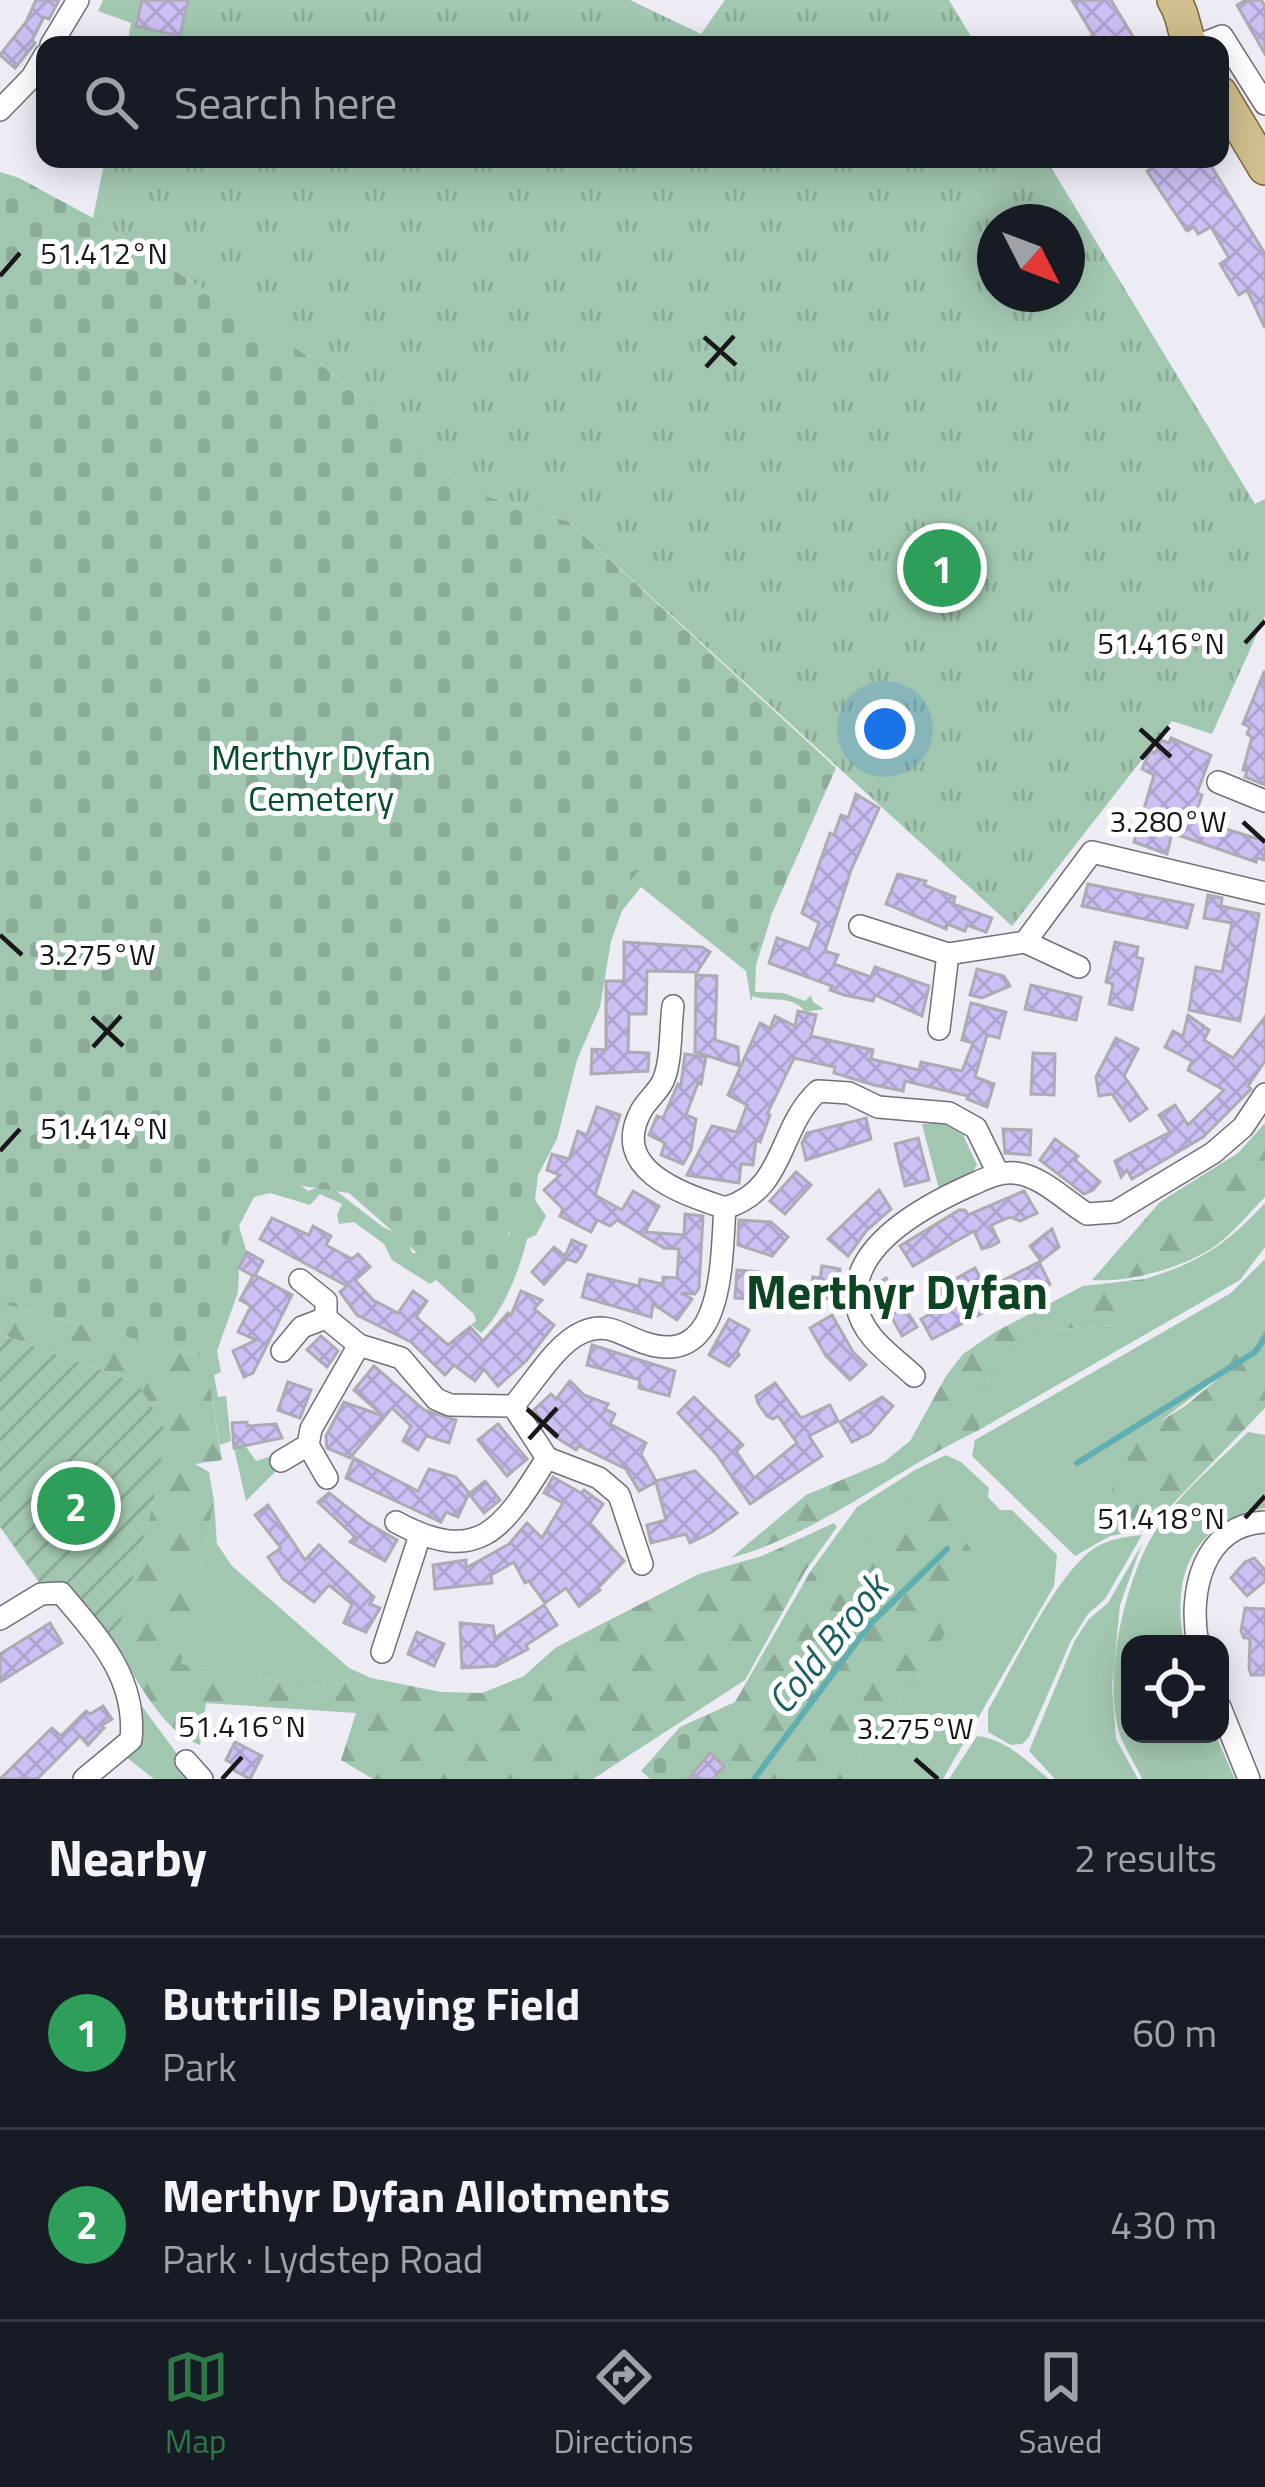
<!DOCTYPE html>
<meta charset="utf-8">
<style>
:root{--surface:#171b24;--page:#242831;--text:#f1f3f6;--muted:#9ea1a6;--line:#363941;--accent:#2c7846}
body{margin:0;font-family:"Titillium Web",sans-serif;background:var(--page);color:var(--text)}
.controls{position:absolute;right:36px;bottom:36px;display:grid;overflow:hidden;border-radius:24px;box-shadow:0 6px 30px #0003}
.controls button{width:108px;height:108px;display:grid;place-items:center;padding:0;border:0;border-bottom:3px solid var(--line);background:var(--surface);color:var(--text);font:60px sans-serif}
.compass{position:absolute;left:977px;top:204px;width:108px;height:108px;border-radius:50%;background:var(--surface);box-shadow:0 6px 30px #0003;rotate:132deg}
.you{position:absolute;left:885px;top:729px;width:42px;height:42px;margin:-30px;border:9px solid #fff;border-radius:50%;background:#1a73e8;box-shadow:0 0 0 18px #1a73e833}
.badge{display:grid;place-items:center;width:78px;height:78px;border-radius:50%;background:var(--accent);color:#fff;font-size:39px;font-weight:700}
.pin{position:absolute;translate:-50% -50%;border:6px solid #fff;box-shadow:0 3px 12px #0006}
.list{margin:0;padding:0;list-style:none}
h2{display:flex;justify-content:space-between;align-items:center;height:156px;margin:0;padding:0 48px;font-size:51px}
h2 small{font-size:39px;font-weight:400;color:var(--muted)}
.list li{display:grid;grid-template-columns:78px 1fr auto;gap:36px;align-items:center;box-sizing:border-box;height:192px;padding:0 48px;border-top:3px solid var(--line)}
.list b{display:block;font-size:45px;white-space:nowrap}
.list p{margin:0;font-size:39px;white-space:nowrap;color:var(--muted)}
.list em{font-size:39px;font-style:normal;color:var(--muted)}
.icon{flex:none;width:66px;height:66px;fill:none;stroke:currentColor;stroke-width:2;stroke-linecap:round;stroke-linejoin:round}
.map{position:relative;flex:none;width:1265px;height:1779px;overflow:hidden}
.search{position:absolute;background:var(--surface);box-shadow:0 6px 30px #0003;left:36px;right:36px;top:36px;height:132px;display:flex;align-items:center;gap:30px;box-sizing:border-box;padding:0 42px;border-radius:24px;color:var(--muted);font-size:45px}
.sheet{height:540px;background:var(--surface)}
nav{display:flex;justify-content:space-around;align-items:center;box-sizing:border-box;height:168px;border-top:3px solid var(--line);background:var(--surface);font-size:33px;color:var(--muted)}
nav a{display:grid;justify-items:center;gap:6px}
nav .on{color:var(--accent)}
.map>svg:first-child{display:block}
.grass{fill:#a2c7b0}
.forest{fill:url(#forest-firs)}
.cemetery{fill:url(#cemetery-stones)}
.park{fill:url(#park-tufts);fill-rule:evenodd}
.garden{fill:url(#garden-furrows)}
.lines{fill:none;stroke-linecap:round;stroke-linejoin:round}
.stream{stroke:#60aeb0;stroke-width:6}
.building{fill:url(#building-cross-hatch);stroke:#acaab2;stroke-width:3}
.minor-casing{stroke:#716f77;stroke-width:24}
.primary-casing{stroke:#7b6732;stroke-width:36}
.minor{stroke:#fff;stroke-width:21}
.primary{stroke:#d0be8c;stroke-width:33}
.ticks{fill:none;stroke:#18171a;stroke-width:4.5}
.labels{text-anchor:middle;stroke-width:10;stroke-linejoin:round;paint-order:stroke}
.park-label{font-size:36px;fill:#064e2e;stroke:#fff}
.water-label{font-size:39px;font-style:italic;fill:#1e5f61;stroke:#fff}
.district-label{font-size:48px;font-weight:bold;fill:#0d4423;stroke:#fff}
.ticks-label{font-size:30px;text-anchor:middle;fill:#18171a;stroke:#fff;stroke-width:10;stroke-linejoin:round;paint-order:stroke}
</style>
<div class="map">
<svg width="1265" height="1779" viewBox="0 0 1265 1779">
<defs>
<pattern id="forest-firs" width="22" height="20" patternUnits="userSpaceOnUse" patternTransform="scale(3)"><rect width="22" height="20" fill="#a2c7b0"/><path d="M5 1l3.5 6h-7zM16 11l3.5 6h-7z" fill="#8baa97"/></pattern>
<pattern id="cemetery-stones" width="16" height="16" patternUnits="userSpaceOnUse" patternTransform="scale(3)"><rect width="16" height="16" fill="#a2c7b0"/><path d="M2 7V4a2 2 0 0 1 4 0v3zM10 15v-3a2 2 0 0 1 4 0v3z" fill="#8baa97"/></pattern>
<pattern id="park-tufts" width="24" height="20" patternUnits="userSpaceOnUse" patternTransform="scale(3)"><rect width="24" height="20" fill="#a2c7b0"/><path d="M3 7l-1-3M5 7V3M7 7l1-3M15 17l-1-3M17 17v-4M19 17l1-3" fill="none" stroke="#8baa97"/></pattern>
<pattern id="garden-furrows" width="10" height="10" patternUnits="userSpaceOnUse" patternTransform="scale(3)"><rect width="10" height="10" fill="#a2c7b0"/><path d="M-1 1l2-2M0 10L10 0M9 11l2-2" fill="none" stroke="#8baa97"/></pattern>
<pattern id="building-cross-hatch" width="8" height="8" patternUnits="userSpaceOnUse" patternTransform="scale(3)"><rect width="8" height="8" fill="#cdbef4"/><path d="M0 0l8 8M0 8l8-8" fill="none" stroke="#afa3d1"/></pattern>
</defs>
<rect width="100%" height="100%" fill="#edebf4"/>
<!-- grass -->
<g class="grass">
<path d="M642 858 771 917 756 965 755 992 783 993 805 1001 811 995 813 1002 824 1009 805 1012C793 994 771 1003 753 996L751 1001 746 971 641 887 622 911 611 941 600 1007 577 1060 557 1139 538 1175 535 1200 546 1216 536 1235 527 1239C520 1269 503 1313 481 1333L471 1325 476 1321 474 1314 436 1280 430 1284 392 1260 384 1244 354 1222 339 1224 337 1215 342 1204 320 1194 310 1205 270 1193 254 1197 239 1226 247 1253 239 1268 238 1292 217 1351 221 1372 214 1375 218 1397 226 1396 231 1441 220 1445 210 1385 188 1340 242 1181 293 1180 308 1191 327 1184 383 1227 407 1238 412 1253 499 1249 510 1233 504 1223 595 923Z"/>
<path d="M942 1123 963 1135 977 1165 972 1173 939 1189 922 1124Z"/>
<path d="M1265 1203V1247L1240 1280 979 1430V1399L1003 1348 1058 1329 1114 1325 1148 1290 1145 1279C1200 1262 1226 1245 1265 1203Z"/>
<path d="M1265 1259V1326L1226 1372 1155 1425 1114 1519 1161 1516 1149 1529 1110 1536 1075 1556 972 1456 975 1440 1231 1293Z"/>
<path d="M1248 1432 1265 1435V1508C1192 1523 1171 1575 1184 1644H1130V1734H1215L1235 1779H1142C1136 1765 1127 1752 1121 1738 1100 1682 1126 1573 1159 1525 1182 1491 1219 1461 1248 1432Z"/>
<path d="M246 1447 256 1461 277 1454 280 1467 246 1501 234 1448Z"/>
<path d="M946 1455 961 1462 989 1488 988 1497 1000 1510H1012L1057 1555 1054 1586 943 1779H844L934 1652 933 1483 834 1564 810 1572 857 1507 915 1470Z"/>
<path d="M214 1501 217 1544 232 1566 349 1668 371 1678 315 1687 180 1664Z"/>
<path d="M1142 1535 1105 1599 1088 1614 1071 1641 1029 1737 1022 1744 1011 1745 988 1732V1710C1013 1667 1052 1583 1089 1552 1103 1540 1124 1537 1142 1535Z"/>
<path d="M1142 1544 1120 1605 1112 1686 1116 1739 1138 1779H1055L1029 1751 1075 1640 1089 1619 1108 1603Z"/>
<path d="M141 1705 186 1766 189 1779H154L126 1757 140 1731Z"/>
<path d="M977 1736C1006 1739 1027 1761 1049 1779H949Z"/>
</g>
<!-- forest -->
<g class="forest">
<path d="M1265 1123V1197C1250 1212 1235 1231 1218 1244 1187 1267 1129 1283 1092 1280L1160 1202 1238 1153Z"/>
<path d="M1145 1279 1148 1290 1114 1325 1058 1329 1003 1348 979 1399V1430C894 1470 823 1532 731 1558L806 1495 884 1462 910 1441 946 1376 963 1354 995 1332 1083 1286Z"/>
<path d="M0 1303 199 1356 210 1385 222 1460 195 1464 209 1472 214 1501 181 1664 315 1687 371 1678 441 1692 482 1693 524 1676 555 1648 699 1574 762 1556 834 1523 837 1527 806 1570 745 1680 593 1779H373L341 1760 356 1713 206 1703 200 1745C162 1732 137 1678 115 1646L158 1484 138 1383 0 1334Z"/>
<path d="M1265 1326V1408L1161 1516 1114 1520 1110 1452 1185 1406 1226 1372 1223 1363 1240 1341Z"/>
<path d="M933 1483 975 1557 964 1601 934 1652 844 1779H713L724 1766 680 1727 735 1702 810 1572 834 1564Z"/>
</g>
<!-- cemetery -->
<g class="cemetery">
<path d="M0 172 19 178 93 218 323 366 470 491 568 521 836 768 755 952 644 865 622 890 483 1311 349 1193 269 1181 247 1187 231 1230 199 1356 0 1303Z"/>
<path d="M680 1727 710 1753 688 1779H650L641 1771Z"/>
</g>
<!-- park -->
<g class="park">
<path d="M103 0H630L701 34 725 0H949L976 45H127L131 23 98 11Z"/>
<path d="M105 159H1046L1255 504 1265 499V616L1212 734 1172 721 1012 926 568 521 470 491 323 366 93 218ZM1067 222V294H995V222Z"/>
</g>
<!-- garden -->
<path class="garden" d="M0 1334 138 1383 165 1430 158 1484 115 1646 41 1585 0 1527Z"/>
<g class="lines">
<!-- stream -->
<g class="stream">
<path d="M1077 1463 1255 1352 1265 1338"/>
<path d="M754 1779 871 1623 947 1549"/>
</g>
</g>
<!-- building -->
<g class="building">
<path d="M36 0H59L49 19 44 17 32 40 35 43 15 68 0 55 26 22Z"/>
<path d="M142 0H188L180 36 136 26Z"/>
<path d="M1072 0H1111L1138 45H1077L1093 35Z"/>
<path d="M1246 0H1261L1265 6V54L1237 5Z"/>
<path d="M1167 159H1207L1265 254V328L1247 290 1239 295 1220 264 1229 258 1211 227 1198 234 1194 227 1187 231 1147 171Z"/>
<path d="M1264 672H1265V785L1245 777 1247 771 1243 770 1252 737 1247 734 1250 727 1243 724Z"/>
<path d="M1171 738 1211 755 1197 793 1202 795 1194 819 1265 841V860L1257 858 1256 862 1172 833 1167 854 1134 842 1154 775 1142 769 1150 751 1155 753 1161 740 1169 743Z"/>
<path d="M856 794 879 808 851 870 825 951 838 955 834 964 871 977 875 967 929 986 922 1016 875 995 873 1001 844 995 830 990 832 986 769 963 777 938 809 949 819 923 802 913 830 833 834 835 841 815 848 818Z"/>
<path d="M898 874 926 881 924 885 955 897 953 904 992 918 986 932 967 925 965 931 947 924 946 929 886 904Z"/>
<path d="M1088 884 1193 905 1187 928 1082 906Z"/>
<path d="M1208 895 1222 898 1221 906 1259 914 1240 1021 1189 1010 1196 967 1222 972 1232 923 1204 918Z"/>
<path d="M624 942 702 947 710 952 697 972 647 971 646 1014H629L628 1052 649 1053 648 1071 591 1074 592 1049 606 1050V981H624Z"/>
<path d="M1115 942 1138 947 1136 957 1143 959 1132 1010 1109 1004 1113 984 1106 982Z"/>
<path d="M977 969 1004 976 1010 986 982 998 970 995Z"/>
<path d="M696 975 717 976 715 1040 738 1047 739 1066 695 1052Z"/>
<path d="M1031 985 1081 997 1076 1020 1025 1009Z"/>
<path d="M971 1003 1006 1012 999 1038 987 1035 975 1077 994 1084 987 1107 967 1099 968 1096 905 1081 903 1091 874 1085 834 1073 835 1067 794 1058 767 1114 770 1115 760 1142 756 1140 753 1165 741 1164 739 1183 687 1175 712 1126 737 1132 747 1105 728 1095 760 1023 770 1028 775 1016 795 1026 798 1011 816 1015 811 1036 873 1050 871 1059 919 1070 921 1062 962 1071 973 1043 962 1040Z"/>
<path d="M1188 1015 1209 1030 1204 1040 1233 1058 1265 1017V1061L1248 1086 1251 1089 1203 1137 1132 1179 1127 1170 1121 1177 1115 1161 1170 1132 1159 1115 1175 1105 1188 1125 1224 1090 1188 1070 1192 1061 1165 1047 1173 1031 1183 1036Z"/>
<path d="M1116 1038 1138 1049 1124 1076 1147 1109 1130 1121 1112 1094 1099 1096 1096 1077Z"/>
<path d="M1033 1053 1055 1054 1054 1095 1031 1094Z"/>
<path d="M685 1054 706 1057 701 1084 698 1083 686 1115 696 1119 691 1150 683 1164 661 1155 665 1143 649 1135 657 1116 663 1118 678 1084 681 1085Z"/>
<path d="M597 1107 620 1115 595 1195 622 1210 633 1191 659 1206 645 1232 684 1235 685 1214 703 1216 699 1288 695 1294 681 1293 692 1299 677 1320 653 1304 651 1317 582 1297 588 1274 639 1286 640 1279 663 1284V1277L677 1278 679 1249 664 1248 617 1220 610 1226 597 1220 591 1232 560 1216 563 1209 544 1190 560 1175 547 1170 552 1154 569 1159 578 1131 587 1135Z"/>
<path d="M866 1118 871 1139 806 1160 802 1143 807 1133Z"/>
<path d="M1003 1129 1031 1130 1030 1155 1005 1153Z"/>
<path d="M918 1138 929 1180 905 1186 895 1144Z"/>
<path d="M1055 1139 1078 1156 1075 1160 1100 1182 1093 1190 1084 1194 1040 1160Z"/>
<path d="M796 1172 811 1185 785 1214 770 1201Z"/>
<path d="M879 1190 891 1209 866 1231 848 1256 828 1239Z"/>
<path d="M1024 1191 1037 1213 1020 1221 1010 1217 991 1225 999 1242 991 1246 982 1249 974 1231 913 1266 900 1246 959 1210H965L968 1215Z"/>
<path d="M272 1218 309 1235 313 1226 331 1236 326 1245 352 1259 358 1254 370 1267 355 1280 373 1300 398 1313 413 1291 427 1301 416 1317 448 1345 470 1327 483 1341 508 1313 511 1315 521 1291 542 1300 534 1309 554 1325 526 1361 498 1386 484 1369 475 1381 454 1365 445 1375 411 1342 357 1315 340 1292 347 1286 260 1239Z"/>
<path d="M739 1220 771 1222 788 1237 772 1256 738 1245Z"/>
<path d="M1052 1229 1059 1247 1041 1261 1030 1246Z"/>
<path d="M572 1240 586 1246 581 1256 576 1262 567 1259 544 1284 532 1272 554 1247 565 1256Z"/>
<path d="M247 1252 263 1261 255 1275 292 1295 253 1373 244 1377 233 1351 256 1340 238 1332 251 1306 240 1300 253 1276 239 1268Z"/>
<path d="M1039 1262 1050 1284 1024 1297 1022 1293 932 1339 921 1319 948 1304 939 1288 975 1268 986 1289Z"/>
<path d="M822 1266 840 1269 834 1300 809 1295 813 1277 820 1278Z"/>
<path d="M737 1270 760 1272 758 1300 735 1298Z"/>
<path d="M886 1278 917 1327 902 1336 887 1309 884 1311 872 1294V1287Z"/>
<path d="M832 1315 853 1352 866 1365 850 1380 826 1356 810 1328Z"/>
<path d="M729 1319 749 1330 737 1351 739 1355 729 1366 709 1355Z"/>
<path d="M321 1336 338 1351 327 1367 307 1350Z"/>
<path d="M592 1345 675 1371 669 1396 639 1388 640 1380 587 1365Z"/>
<path d="M374 1366 424 1410 456 1420 449 1443 426 1436 418 1450 403 1441 411 1426 392 1408 350 1458 327 1448 326 1436 344 1402 383 1416 354 1390Z"/>
<path d="M570 1381 584 1395 608 1404 605 1409 615 1414 610 1424 646 1443 641 1454 656 1481 695 1471 737 1513 712 1532 690 1543 686 1534 651 1543 647 1525 666 1520 656 1482 639 1491 626 1469 579 1446 576 1450 554 1436 534 1410 551 1394 556 1399Z"/>
<path d="M288 1382 311 1390 300 1418 278 1410Z"/>
<path d="M775 1383 801 1418 830 1405 838 1421 809 1436 822 1456 750 1504 717 1455 678 1413 694 1397 743 1445 736 1451 754 1478 797 1443 778 1416 773 1419 767 1416 758 1403 756 1396Z"/>
<path d="M882 1397 893 1406 870 1433 852 1442 840 1422Z"/>
<path d="M247 1422V1426L276 1424 282 1438 234 1448 232 1423Z"/>
<path d="M498 1424 527 1459 507 1476 478 1440Z"/>
<path d="M354 1458 418 1491 429 1469 456 1477 469 1493 458 1517 446 1512 441 1522 346 1478Z"/>
<path d="M553 1477 581 1493 584 1490 603 1504 590 1523 624 1561 598 1588 600 1590 579 1606 566 1588 545 1603 529 1581 525 1583 514 1562 491 1575 492 1583 435 1589 433 1565 466 1560V1568L509 1544 527 1523 542 1538 563 1503 544 1493Z"/>
<path d="M485 1481 500 1500 484 1513 469 1494Z"/>
<path d="M329 1493 366 1522 397 1540 385 1561 350 1542 355 1537 318 1502Z"/>
<path d="M268 1505 305 1560 319 1545 374 1597 370 1604 380 1608 366 1632 344 1623 352 1604 329 1585 314 1602 283 1579 268 1557 281 1548 255 1515Z"/>
<path d="M1254 1558 1265 1570V1581L1247 1596 1231 1578 1245 1562Z"/>
<path d="M544 1605 557 1625 526 1645 528 1649 496 1666 462 1668 460 1623 493 1626 495 1638Z"/>
<path d="M1245 1608 1265 1609V1675H1251L1249 1668 1250 1638H1244L1241 1631Z"/>
<path d="M50 1623 62 1643 0 1682V1654Z"/>
<path d="M417 1632 444 1644 434 1666 408 1654Z"/>
<path d="M103 1706 112 1719 101 1726 104 1728 88 1745 80 1736 37 1779H0L52 1728 61 1736 86 1711 90 1714Z"/>
<path d="M235 1742 262 1756 250 1779 235 1771 233 1764 226 1760Z"/>
<path d="M710 1753 724 1766 713 1779H688Z"/>
</g>
<g class="lines">
<defs>
<g id="minor">
<path d="M51 45 78 0"/>
<path d="M1199 45 1222 36 1265 104"/>
<path d="M0 110 32 77 45 55"/>
<path d="M1218 782 1265 801"/>
<path d="M860 926 948 954 1025 942 1092 852 1265 893"/>
<path d="M1025 942 1079 967"/>
<path d="M673 1006C670 1028 672 1061 663 1081 658 1092 647 1100 641 1111 609 1171 684 1194 725 1208"/>
<path d="M939 1029 948 954"/>
<path d="M300 1280 326 1301V1318L359 1345 401 1358 436 1399 450 1405 513 1406"/>
<path d="M282 1351 302 1327 326 1318"/>
<path d="M914 1376C893 1356 862 1337 857 1306 847 1246 926 1205 971 1185 985 1179 999 1171 1015 1173 1042 1176 1064 1200 1087 1214L1115 1212 1213 1153 1243 1127 1265 1094"/>
<path d="M281 1461 308 1445"/>
<path d="M327 1478 308 1445 311 1429 359 1345"/>
<path d="M396 1522C481 1568 504 1526 547 1458"/>
<path d="M642 1564 619 1495 599 1478 547 1458 513 1406C534 1383 555 1344 583 1332 608 1321 623 1336 645 1343 726 1370 721 1255 725 1208 786 1190 777 1129 818 1091L849 1093 878 1107 949 1113 976 1128 998 1173"/>
<path d="M0 1619 41 1594 61 1593C99 1638 137 1678 131 1740L84 1779"/>
<path d="M1198 1644C1188 1594 1202 1525 1265 1522"/>
<path d="M382 1652 420 1535"/>
<path d="M1220 1707 1249 1779"/>
<path d="M186 1761 202 1779"/>
</g>
<g id="primary">
<path d="M1174 0C1186 19 1182 30 1191 45"/>
<path d="M1220 93 1265 168"/>
</g>
</defs>
<!-- minor casing -->
<use href="#minor" class="minor-casing"/>
<!-- primary casing -->
<use href="#primary" class="primary-casing"/>
<!-- minor -->
<use href="#minor" class="minor"/>
<!-- primary -->
<use href="#primary" class="primary"/>
</g>
<!-- ticks -->
<path class="ticks" d="M0 276 20 253M704 337 736 365M706 367 734 336M1245 643 1265 621M1140 729 1171 757M1141 759 1169 727M1243 822 1265 842M0 935 22 955M92 1017 123 1046M93 1047 121 1016M0 1151 20 1129M527 1409 558 1437M529 1439 557 1408M1245 1518 1265 1496M915 1759 938 1779M222 1779 242 1757"/>
<g class="labels">
<!-- park labels -->
<g class="park-label">
<text x="321" y="770">Merthyr Dyfan<tspan x="321" dy="41">Cemetery</tspan></text>
</g>
<!-- water labels -->
<g class="water-label">
<text transform="translate(827 1644) rotate(-51)" y="14">Cold Brook</text>
</g>
<!-- district labels -->
<g class="district-label">
<text x="897" y="1309">Merthyr Dyfan</text>
</g>
</g>
<g class="ticks-label">
<text x="104" y="264">51.412°N</text>
<text x="1161" y="654">51.416°N</text>
<text x="1168" y="832">3.280°W</text>
<text x="97" y="965">3.275°W</text>
<text x="104" y="1139">51.414°N</text>
<text x="1161" y="1529">51.418°N</text>
<text x="242" y="1737">51.416°N</text>
<text x="915" y="1739">3.275°W</text>
</g>
</svg>
<div class="controls">
<button><svg class="icon" aria-label="locate" viewBox="0 0 24 24"><circle cx="12" cy="12" r="6"/><path d="M12 2v4M12 18v4M2 12h4M18 12h4"/></svg></button>
</div>
<svg class="compass" viewBox="-18 -18 36 36"><path d="M0-13l5 13h-10z" fill="#e53935"/><path d="M0 13l5-13h-10z" fill="#9ea1a6"/></svg>
<div class="you"></div>
<div class="pin badge" style="left:942px;top:568px;background:#2e9e5b">1</div>
<div class="pin badge" style="left:76px;top:1506px;background:#2e9e5b">2</div>
<div class="search"><svg class="icon" aria-label="search" viewBox="0 0 24 24"><circle cx="10" cy="10" r="6"/><path d="M15 15l6 6"/></svg>Search here</div>
</div>
<section class="sheet">
<h2>Nearby<small>2 results</small></h2>
<ul class="list">
<li><span class="badge" style="background:#2e9e5b">1</span><div><b>Buttrills Playing Field</b><p>Park</p></div><em>60 m</em></li>
<li><span class="badge" style="background:#2e9e5b">2</span><div><b>Merthyr Dyfan Allotments</b><p>Park · Lydstep Road</p></div><em>430 m</em></li>
</ul>
</section>
<nav>
<a class="on"><svg class="icon" aria-label="map" viewBox="0 0 24 24"><path d="M3 6l6-2 6 2 6-2v14l-6 2-6-2-6 2zM9 4v14M15 6v14"/></svg>Map</a>
<a><svg class="icon" aria-label="directions" viewBox="0 0 24 24"><path d="M12 3l9 9-9 9-9-9zM9 14v-3h6M13 9l2 2-2 2"/></svg>Directions</a>
<a><svg class="icon" aria-label="saved" viewBox="0 0 24 24"><path d="M7 4h10v16l-5-4-5 4z"/></svg>Saved</a>
</nav>
